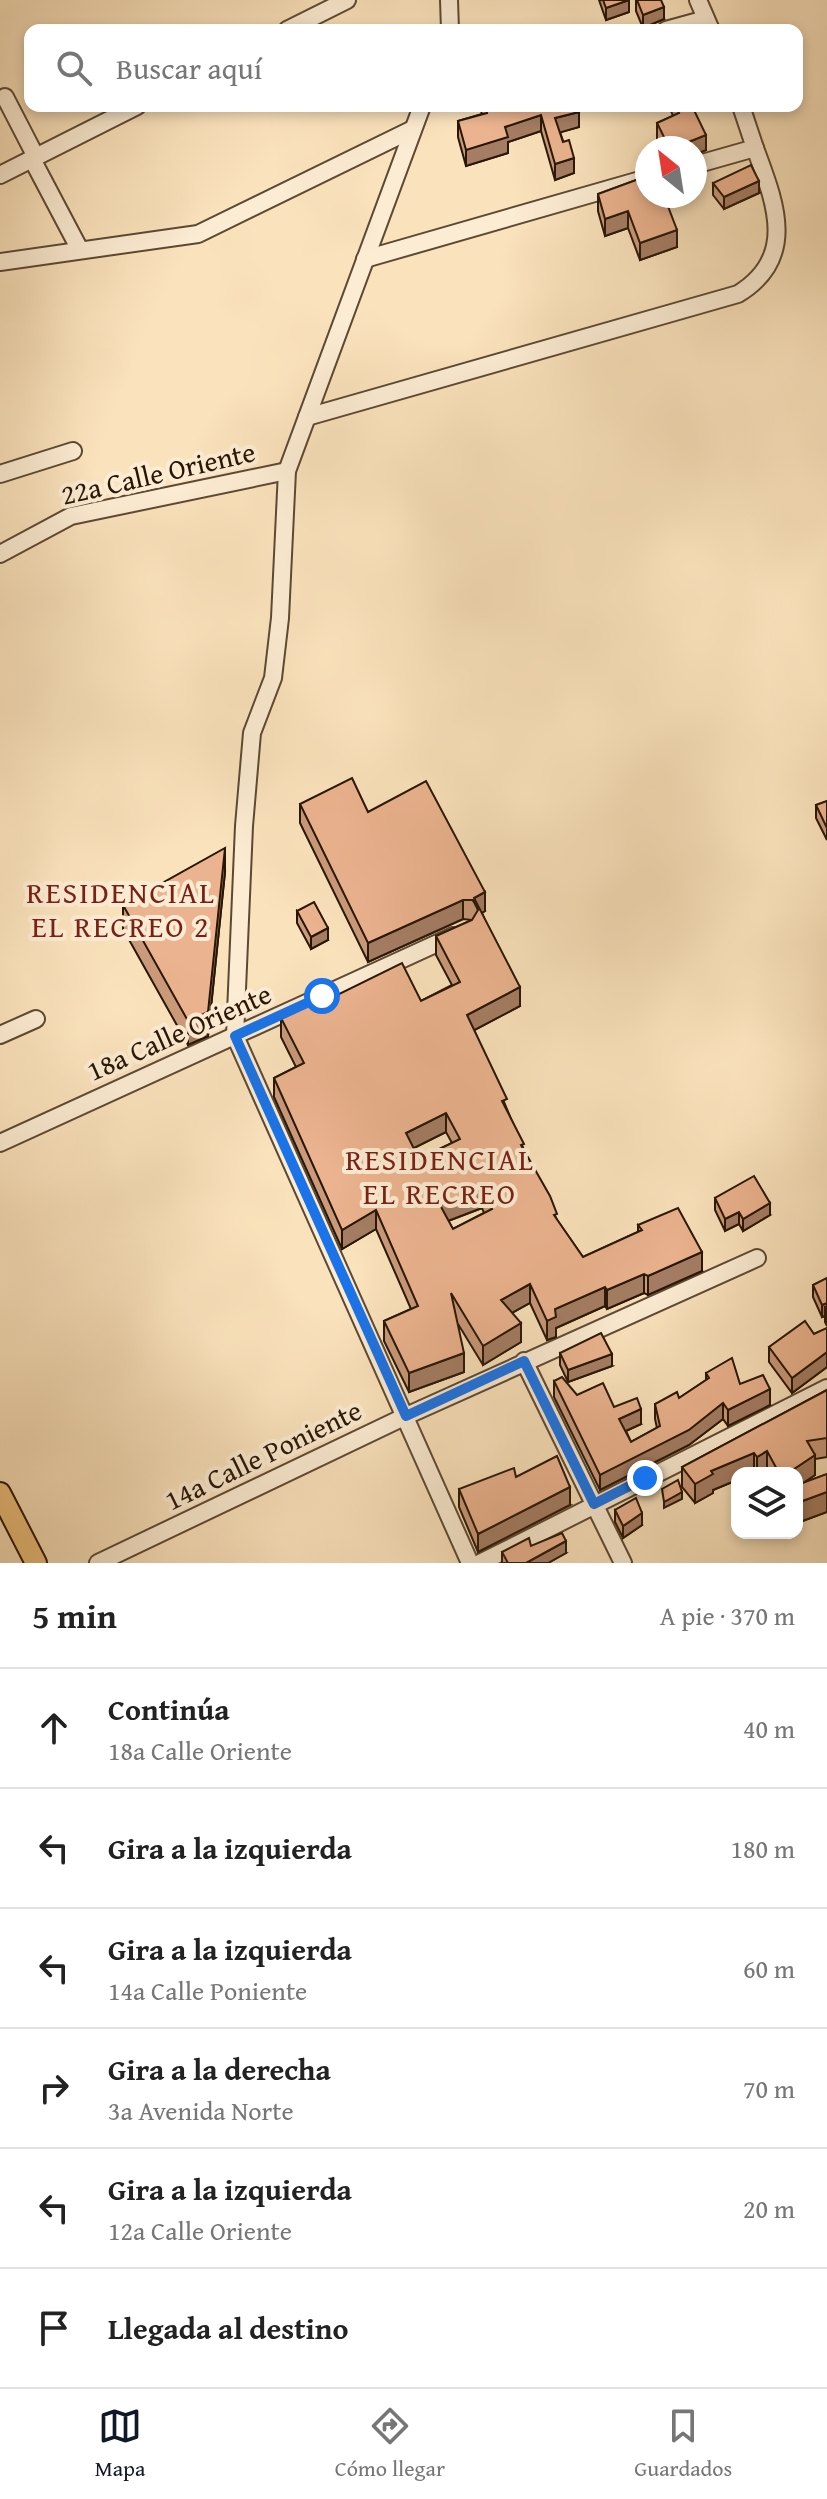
<!DOCTYPE html>
<html lang="es">
<meta charset="utf-8">
<style>
:root{--surface:#fff;--page:#f2f2f2;--text:#222;--muted:#767676;--line:#e0e0e0;--accent:#111827}
body{margin:0;font-family:"Gentium Book Plus",serif;background:var(--page);color:var(--text)}
.controls{position:absolute;right:24px;bottom:24px;display:grid;overflow:hidden;border-radius:16px;box-shadow:0 4px 12px #0003}
.controls button{width:72px;height:72px;display:grid;place-items:center;padding:0;border:0;border-bottom:2px solid var(--line);background:var(--surface);color:var(--text);font:40px sans-serif}
.compass{position:absolute;left:635px;top:136px;width:72px;height:72px;border-radius:50%;background:var(--surface);box-shadow:0 4px 12px #0003;rotate:330deg}
.stop{position:absolute;width:24px;height:24px;margin:-18px;border:6px solid #1a73e8;border-radius:50%;background:#fff}
.stop.end{background:#1a73e8;border-color:#fff;box-shadow:0 2px 8px #0008}
.list{margin:0;padding:0;list-style:none}
h2{display:flex;justify-content:space-between;align-items:center;height:104px;margin:0;padding:0 32px;font-size:34px}
h2 small{font-size:26px;font-weight:400;color:var(--muted)}
.list li{display:grid;grid-template-columns:52px 1fr auto;gap:24px;align-items:center;box-sizing:border-box;height:120px;padding:0 32px;border-top:2px solid var(--line)}
.list b{display:block;font-size:30px;white-space:nowrap}
.list p{margin:0;font-size:26px;white-space:nowrap;color:var(--muted)}
.list em{font-size:26px;font-style:normal;color:var(--muted)}
.icon{flex:none;width:44px;height:44px;fill:none;stroke:currentColor;stroke-width:2;stroke-linecap:round;stroke-linejoin:round}
.map{position:relative;flex:none;width:827px;height:1563px;overflow:hidden}
.search{position:absolute;background:var(--surface);box-shadow:0 4px 12px #0003;left:24px;right:24px;top:24px;height:88px;display:flex;align-items:center;gap:20px;box-sizing:border-box;padding:0 28px;border-radius:16px;color:var(--muted);font-size:30px}
.sheet{height:824px;background:var(--surface)}
nav{display:flex;justify-content:space-around;align-items:center;box-sizing:border-box;height:112px;border-top:2px solid var(--line);background:var(--surface);font-size:22px;color:var(--muted)}
nav a{display:grid;justify-items:center;gap:4px}
nav .on{color:var(--accent)}
.map>svg:first-child{display:block}
.lines{fill:none;stroke-linecap:round;stroke-linejoin:round}
.minor-casing{stroke:#5c4933;stroke-width:20}
.major-casing{stroke:#281605;stroke-width:24}
.minor{stroke:#fcecd3;stroke-width:16}
.major{stroke:#edc17e;stroke-width:20}
.wall{fill:#ca9a7b;stroke:#281605;stroke-width:2;fill-rule:evenodd}
.shaded-wall{fill:#a47d64;stroke:#281605;stroke-width:2}
.building{fill:#ebb38f;stroke:#281605;stroke-width:2;fill-rule:evenodd}
.route{stroke:#1a73e8;stroke-width:10}
.labels{text-anchor:middle;stroke-width:8;stroke-linejoin:round;paint-order:stroke}
.street-label{font-size:28px;fill:#281605;stroke:#fcecd3}
.neighbourhood-label{font-size:30px;letter-spacing:2px;fill:#7a1f14;stroke:#fcecd3}
</style>
<div class="map">
<svg width="827" height="1563" viewBox="0 0 827 1563">
<rect width="100%" height="100%" fill="#fae2bc"/>
<filter id="stains"><feTurbulence type="fractalNoise" baseFrequency=".0025" numOctaves="4"/><feColorMatrix values="0 0 0 0 .2 0 0 0 0 .09 0 0 0 0 .02 0 0 0 .5 -.17"/></filter>
<radialGradient id="worn" r=".72"><stop offset=".6" stop-color="#630" stop-opacity="0"/><stop offset="1" stop-color="#630" stop-opacity=".3"/></radialGradient>
<g class="lines">
<defs>
<g id="minor">
<path d="M449 0 450 30"/>
<path d="M698 0 711 30"/>
<path d="M287 30 347 0"/>
<path d="M666 30 706 19"/>
<path d="M5 97 36 157"/>
<path d="M422 106 287 471 280 618 273 678 252 733 244 826 235 1036 470 1563"/>
<path d="M32 159 80 250"/>
<path d="M695 165 755 148 741 106"/>
<path d="M0 175 137 106"/>
<path d="M365 259 647 178"/>
<path d="M0 262 198 234 413 129"/>
<path d="M307 417 738 294C799 257 774 200 755 148"/>
<path d="M0 474 73 451"/>
<path d="M0 554 71 516 287 471"/>
<path d="M0 1035 36 1019"/>
<path d="M0 1143 453 936"/>
<path d="M524 1361 623 1563"/>
<path d="M98 1563 406 1416 757 1258"/>
<path d="M480 1563 827 1388"/>
</g>
<path id="major" d="M0 1493 36 1563"/>
</defs>
<!-- minor casing -->
<use href="#minor" class="minor-casing"/>
<!-- major casing -->
<use href="#major" class="major-casing"/>
<!-- minor -->
<use href="#minor" class="minor"/>
<!-- major -->
<use href="#major" class="major"/>
</g>
<!-- wall -->
<g class="wall">
<path d="M599 0H629V12L606 20Z"/>
<path d="M636 0 664 19 643 28 636 11Z"/>
<path d="M479 106H578L579 127 560 132 574 173 555 180 541 131 508 142V153L466 166 458 137V121L482 114Z"/>
<path d="M669 106H692L706 150 695 155V148H662L657 139V123L673 116Z"/>
<path d="M647 176 677 247 640 260 628 228 605 236 598 211V194Z"/>
<path d="M713 183 759 193 724 209 713 195Z"/>
<path d="M827 801V840L816 818V805Z"/>
<path d="M300 804 368 812 485 911 482 913 520 1006 474 1030 524 1150 557 1220 583 1257 638 1232V1225L702 1271 648 1295 644 1293 607 1309 605 1306 556 1328V1337L547 1340 530 1303 512 1313 521 1342 483 1365 458 1324 464 1372 409 1392 384 1341V1321L411 1309 376 1229 342 1249 274 1097V1078L296 1067 281 1037V1018L313 1007 421 1001 452 985 436 955V936L472 920 463 919 368 962 300 823ZM446 1132 452 1143 419 1159 414 1148ZM482 1208 484 1213 453 1229 448 1221Z"/>
<path d="M225 872 208 1036 188 1045 123 929V905Z"/>
<path d="M297 911 328 940 311 949 297 923Z"/>
<path d="M715 1198 770 1215 743 1231 739 1224 725 1231 715 1210Z"/>
<path d="M827 1278V1326L825 1322V1316L822 1317 813 1297V1285Z"/>
<path d="M827 1328V1367L792 1393 769 1362V1347L814 1334Z"/>
<path d="M560 1353 612 1366 568 1382 560 1365Z"/>
<path d="M706 1373 740 1384 770 1405 728 1426 723 1419 689 1445 600 1490 554 1397V1381L577 1395 614 1407 641 1424 626 1431 631 1442 657 1428 655 1419V1404L679 1398 706 1380Z"/>
<path d="M827 1390V1457L815 1459V1475L803 1483 827 1474V1512L797 1523V1473H768L767 1471 763 1473H737V1480L713 1490V1493L695 1503 682 1487V1467Z"/>
<path d="M459 1489 570 1505 478 1552 459 1507Z"/>
<path d="M615 1510 642 1525 623 1538 615 1522Z"/>
<path d="M531 1546 566 1553 548 1563H502V1552Z"/>
</g>
<!-- shaded-wall -->
<g class="shaded-wall">
<path d="M629 0V12L606 20V8Z"/>
<path d="M664 7V19L643 28V15Z"/>
<path d="M579 112V127L555 134V118Z"/>
<path d="M541 115V131L508 142V153L466 166V150L505 127Z"/>
<path d="M706 135V150L695 155V148H686V143Z"/>
<path d="M574 158V173L555 180V164Z"/>
<path d="M759 181V193L724 209V197Z"/>
<path d="M628 211V228L605 236V219Z"/>
<path d="M677 230V247L640 260V243Z"/>
<path d="M225 848V872L208 1036 188 1045V1021Z"/>
<path d="M485 892V911L478 915V910L474 898Z"/>
<path d="M463 900V919L368 962V943Z"/>
<path d="M328 928V940L311 949V937Z"/>
<path d="M520 987V1006L467 1034V1015Z"/>
<path d="M446 1113V1132L406 1152V1133Z"/>
<path d="M482 1189V1208L440 1224V1205Z"/>
<path d="M770 1203V1215L743 1231V1219Z"/>
<path d="M376 1210V1229L342 1249V1230Z"/>
<path d="M739 1212V1224L725 1231V1219Z"/>
<path d="M702 1252V1271L648 1295V1276Z"/>
<path d="M644 1274V1293L607 1309V1290Z"/>
<path d="M530 1284V1303L501 1319V1300Z"/>
<path d="M605 1287V1306L556 1328V1337L547 1340V1321L555 1309Z"/>
<path d="M827 1303V1311L825 1306V1316L822 1317V1305Z"/>
<path d="M521 1323V1342L483 1365V1346Z"/>
<path d="M827 1352V1367L792 1393V1378Z"/>
<path d="M464 1353V1372L409 1392V1373Z"/>
<path d="M612 1354V1366L568 1382V1370Z"/>
<path d="M770 1389V1405L728 1426V1410Z"/>
<path d="M723 1403V1419L689 1445 600 1490V1475Z"/>
<path d="M641 1409V1424L619 1434V1419Z"/>
<path d="M767 1451V1471L763 1473H757V1457Z"/>
<path d="M754 1453V1472L737 1473V1480L713 1490V1493L695 1503V1484L711 1471Z"/>
<path d="M815 1455V1475L797 1487V1473H788Z"/>
<path d="M570 1487V1505L478 1552V1534Z"/>
<path d="M682 1492V1499L664 1508V1502Z"/>
<path d="M827 1492V1512L797 1523V1503Z"/>
<path d="M642 1513V1525L623 1538V1526Z"/>
<path d="M566 1541V1553L548 1563H526Z"/>
</g>
<!-- building -->
<g class="building">
<path d="M603 0H629L606 8Z"/>
<path d="M637 0H661L664 7 643 15Z"/>
<path d="M485 106H578L579 112 555 118 563 142 569 140 574 158 555 164 541 115 505 127 508 137 466 150 458 121 487 113Z"/>
<path d="M676 106H692L706 135 686 143 668 145 657 123 679 113Z"/>
<path d="M751 165 759 181 724 197 713 183Z"/>
<path d="M647 176V196H664L677 230 640 243 628 211 605 219 598 194Z"/>
<path d="M352 778 368 812 426 781 485 892 474 898 520 987 467 1015 507 1099 502 1101 524 1144 521 1145 550 1196 557 1214 554 1215 583 1257 642 1230 638 1225 678 1208 702 1252 648 1276 644 1274 607 1290 605 1287 555 1309 556 1317 547 1321 530 1284 501 1300 521 1323 483 1346 451 1293 464 1353 409 1373 384 1321 418 1306 376 1210 342 1230 274 1078 304 1063 281 1018 311 1003 313 1007 402 963 421 1001 460 982 436 936 472 920 478 910 473 900H463L368 943 300 804ZM446 1113 460 1139 419 1159 406 1133ZM482 1189 492 1209 453 1229 440 1205Z"/>
<path d="M827 801V828L816 805Z"/>
<path d="M225 848 208 1012 188 1021 123 905Z"/>
<path d="M314 902 328 928 311 937 297 911Z"/>
<path d="M754 1176 770 1203 743 1219 739 1212 725 1219 715 1198Z"/>
<path d="M827 1278V1303L822 1305 813 1285Z"/>
<path d="M805 1321 814 1334 827 1328V1352L792 1378 769 1347Z"/>
<path d="M601 1333 612 1354 568 1370 560 1353Z"/>
<path d="M732 1358 740 1384 763 1375 770 1389 728 1410 723 1403 689 1430 600 1475 554 1381 562 1377 577 1395 603 1383 614 1407 637 1398 641 1409 619 1419 631 1442 660 1426 655 1404 677 1392 679 1398 709 1378 706 1373Z"/>
<path d="M827 1390V1438L807 1441 815 1455 788 1473H779L767 1451 757 1457 754 1453 711 1471 713 1474 695 1484 682 1467Z"/>
<path d="M557 1456 570 1487 478 1534 459 1489 514 1468 516 1477Z"/>
<path d="M827 1474V1492L797 1503V1485Z"/>
<path d="M678 1480 682 1492 664 1502 662 1489Z"/>
<path d="M636 1498 642 1513 623 1526 615 1510Z"/>
<path d="M562 1533 566 1541 526 1563H508L502 1552 529 1538 531 1546Z"/>
</g>
<g class="lines">
<!-- route -->
<path class="route" d="M322 996 235 1036 406 1416 524 1361 594 1504 645 1478"/>
</g>
<g class="labels">
<!-- street labels -->
<g class="street-label">
<text transform="translate(158 473) rotate(-13)" y="10">22a Calle Oriente</text>
<text transform="translate(179 1032) rotate(-24)" y="10">18a Calle Oriente</text>
<text transform="translate(263 1455) rotate(-26)" y="10">14a Calle Poniente</text>
</g>
<!-- neighbourhood labels -->
<g class="neighbourhood-label">
<text x="121" y="903">RESIDENCIAL<tspan x="121" dy="34">EL RECREO 2</tspan></text>
<text x="440" y="1170">RESIDENCIAL<tspan x="440" dy="34">EL RECREO</tspan></text>
</g>
</g>
<rect width="100%" height="100%" filter="url(#stains)"/>
<rect width="100%" height="100%" fill="url(#worn)"/>
</svg>
<div class="controls">
<button><svg class="icon" aria-label="layers" viewBox="0 0 24 24"><path d="M12 4l9 5-9 5-9-5zM3 14l9 5 9-5"/></svg></button>
</div>
<svg class="compass" viewBox="-18 -18 36 36"><path d="M0-13l5 13h-10z" fill="#e53935"/><path d="M0 13l5-13h-10z" fill="#767676"/></svg>
<div class="stop" style="left:322px;top:996px"></div>
<div class="stop end" style="left:645px;top:1478px"></div>
<div class="search"><svg class="icon" aria-label="search" viewBox="0 0 24 24"><circle cx="10" cy="10" r="6"/><path d="M15 15l6 6"/></svg>Buscar aquí</div>
</div>
<section class="sheet">
<h2>5 min<small>A pie · 370 m</small></h2>
<ul class="list">
<li><svg class="icon" aria-label="ahead" viewBox="0 0 24 24"><path d="M12 20V5M6 11l6-6 6 6"/></svg><div><b>Continúa</b><p>18a Calle Oriente</p></div><em>40 m</em></li>
<li><svg class="icon" aria-label="left" viewBox="0 0 24 24"><path d="M17 20v-9H6M10 6l-5 5 5 5"/></svg><div><b>Gira a la izquierda</b></div><em>180 m</em></li>
<li><svg class="icon" aria-label="left" viewBox="0 0 24 24"><path d="M17 20v-9H6M10 6l-5 5 5 5"/></svg><div><b>Gira a la izquierda</b><p>14a Calle Poniente</p></div><em>60 m</em></li>
<li><svg class="icon" aria-label="right" viewBox="0 0 24 24"><path d="M7 20v-9h11M14 6l5 5-5 5"/></svg><div><b>Gira a la derecha</b><p>3a Avenida Norte</p></div><em>70 m</em></li>
<li><svg class="icon" aria-label="left" viewBox="0 0 24 24"><path d="M17 20v-9H6M10 6l-5 5 5 5"/></svg><div><b>Gira a la izquierda</b><p>12a Calle Oriente</p></div><em>20 m</em></li>
<li><svg class="icon" aria-label="arrive" viewBox="0 0 24 24"><path d="M6 21V4h12l-3 4 3 4H6"/></svg><div><b>Llegada al destino</b></div></li>
</ul>
</section>
<nav>
<a class="on"><svg class="icon" aria-label="map" viewBox="0 0 24 24"><path d="M3 6l6-2 6 2 6-2v14l-6 2-6-2-6 2zM9 4v14M15 6v14"/></svg>Mapa</a>
<a><svg class="icon" aria-label="directions" viewBox="0 0 24 24"><path d="M12 3l9 9-9 9-9-9zM9 14v-3h6M13 9l2 2-2 2"/></svg>Cómo llegar</a>
<a><svg class="icon" aria-label="saved" viewBox="0 0 24 24"><path d="M7 4h10v16l-5-4-5 4z"/></svg>Guardados</a>
</nav>
